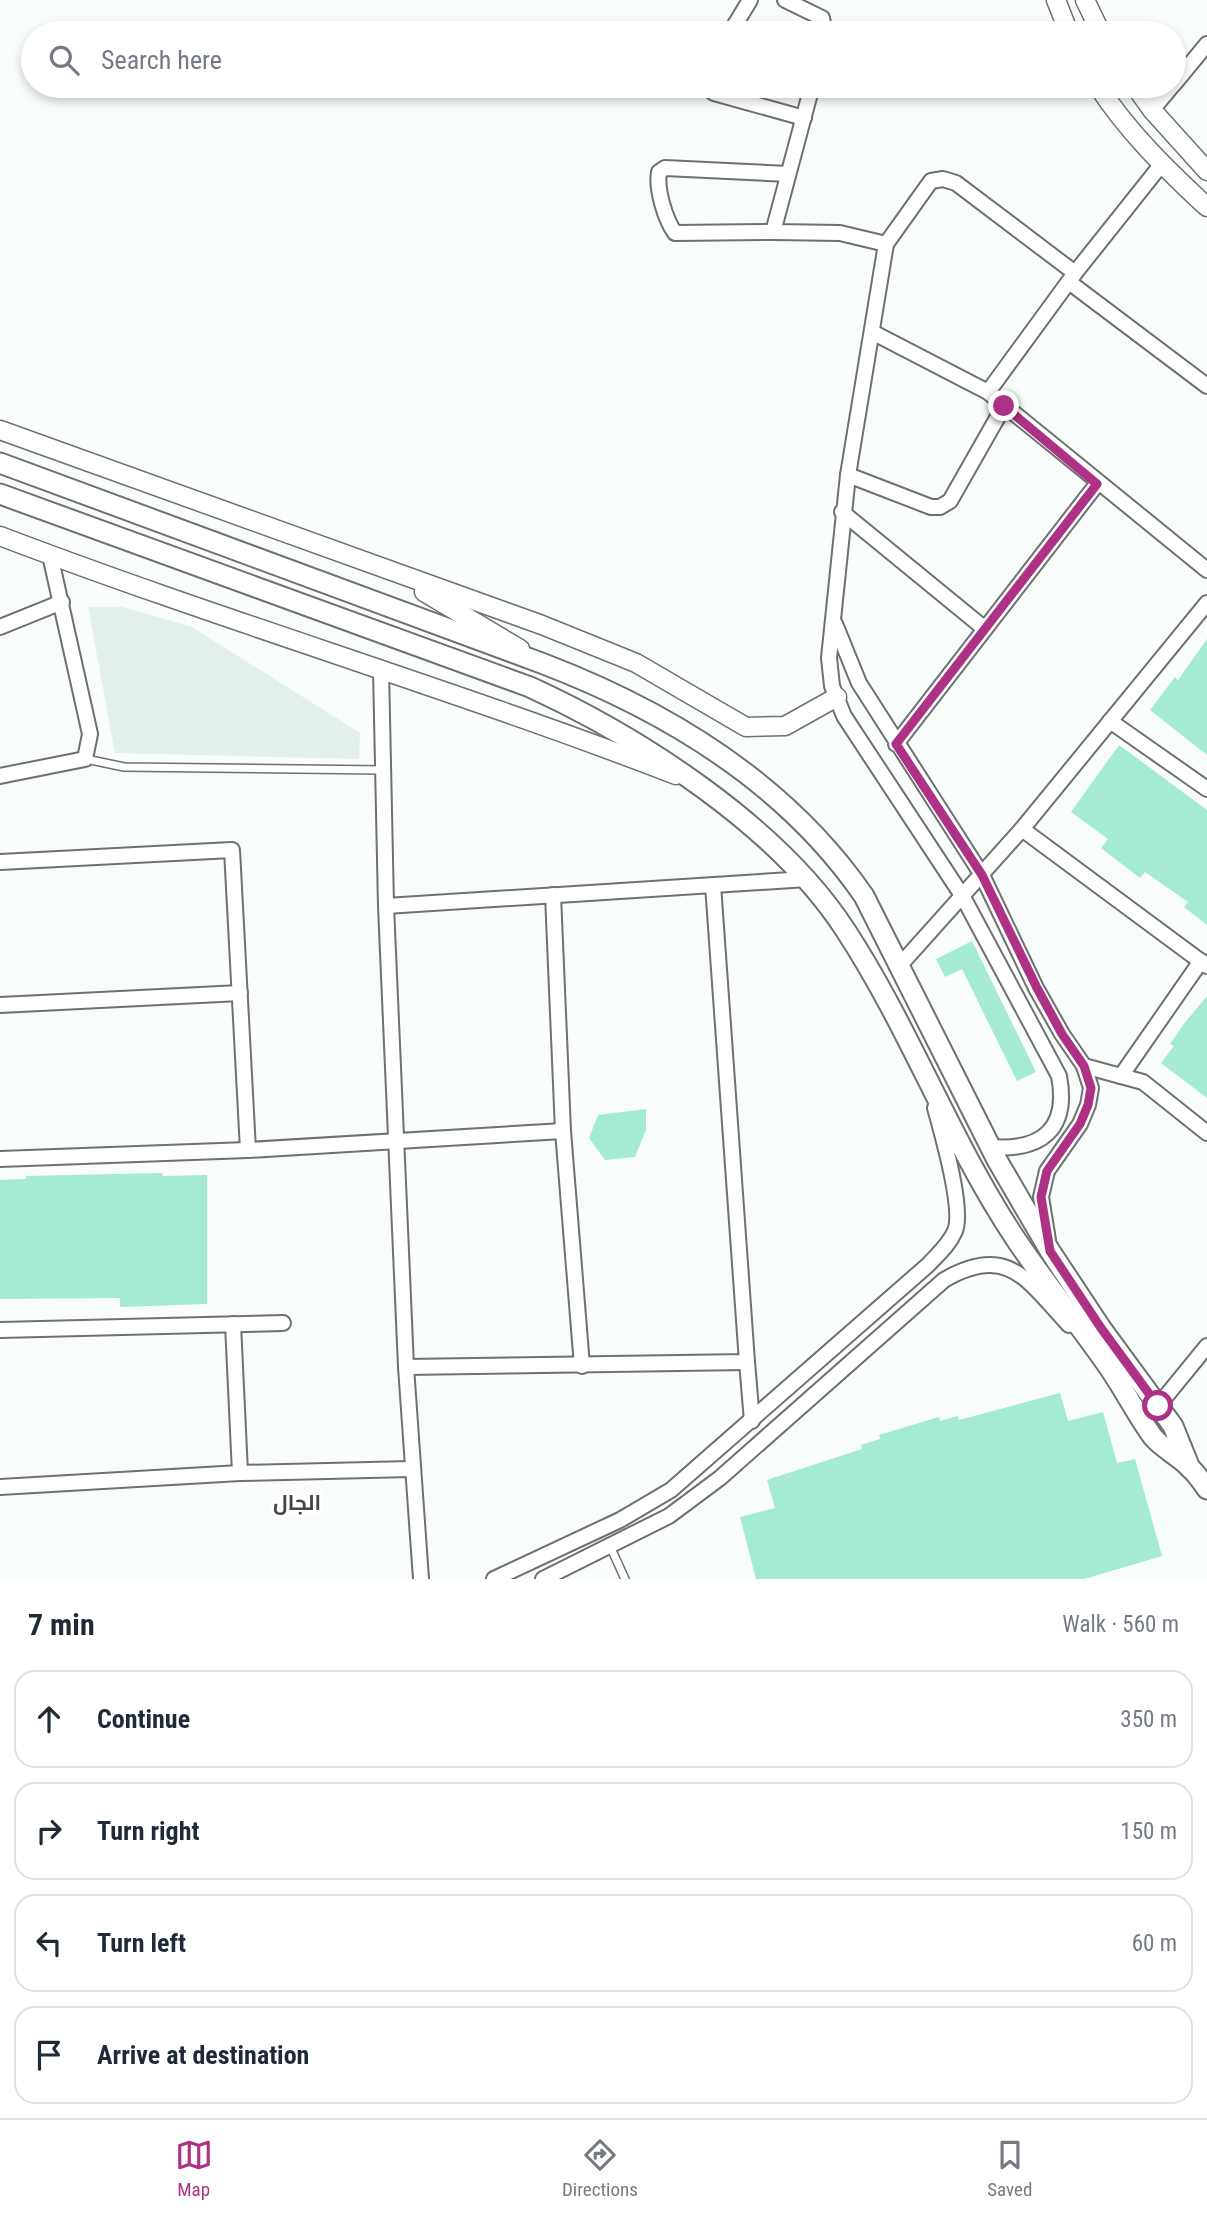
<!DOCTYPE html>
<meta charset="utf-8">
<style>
:root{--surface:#fff;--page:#f6f6f7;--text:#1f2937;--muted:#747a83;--line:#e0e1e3;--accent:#ad3184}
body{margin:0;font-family:"Roboto Condensed",Cairo,sans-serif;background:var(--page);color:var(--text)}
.stop{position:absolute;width:21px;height:21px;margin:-16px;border:5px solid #ad3184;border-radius:50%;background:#fff}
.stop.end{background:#ad3184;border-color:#fff;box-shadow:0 2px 7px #0008}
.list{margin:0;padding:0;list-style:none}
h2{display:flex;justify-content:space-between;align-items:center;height:91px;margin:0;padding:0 28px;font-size:30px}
h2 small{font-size:23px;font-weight:400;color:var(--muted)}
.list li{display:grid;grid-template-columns:46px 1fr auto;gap:21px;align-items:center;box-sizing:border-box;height:98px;margin:0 14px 14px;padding:0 14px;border:2px solid var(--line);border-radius:21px}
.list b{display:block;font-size:26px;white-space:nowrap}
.list em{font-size:23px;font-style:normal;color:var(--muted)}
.icon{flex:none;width:38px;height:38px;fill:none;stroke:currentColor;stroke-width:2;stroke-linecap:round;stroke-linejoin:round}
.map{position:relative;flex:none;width:1207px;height:1579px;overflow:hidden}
.search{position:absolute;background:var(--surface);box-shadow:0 4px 10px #0003;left:21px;right:21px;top:21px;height:77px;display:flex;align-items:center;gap:18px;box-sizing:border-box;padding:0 24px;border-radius:38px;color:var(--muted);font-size:26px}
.sheet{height:539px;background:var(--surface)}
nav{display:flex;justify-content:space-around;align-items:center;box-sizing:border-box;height:98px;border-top:2px solid var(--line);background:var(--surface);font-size:19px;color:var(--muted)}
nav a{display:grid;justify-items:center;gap:4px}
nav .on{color:var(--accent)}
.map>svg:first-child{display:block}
.built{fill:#e4f0eb}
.building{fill:#a4ebd1}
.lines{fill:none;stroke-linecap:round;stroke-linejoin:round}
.service-casing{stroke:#6e7170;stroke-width:10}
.minor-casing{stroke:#6e7170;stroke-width:18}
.tertiary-casing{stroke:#6e7170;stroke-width:21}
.secondary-casing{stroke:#6e7170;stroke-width:23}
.service{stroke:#fff;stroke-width:7}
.minor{stroke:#fff;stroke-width:14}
.tertiary{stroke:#fff;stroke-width:18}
.secondary{stroke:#fff;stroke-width:19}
.route{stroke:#ad3184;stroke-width:9}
.labels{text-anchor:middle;stroke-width:7;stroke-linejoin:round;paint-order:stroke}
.neighbourhood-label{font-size:21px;font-weight:bold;fill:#434645;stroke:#fff}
</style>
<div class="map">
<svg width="1207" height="1579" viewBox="0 0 1207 1579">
<rect width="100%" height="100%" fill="#f8fcfb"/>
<!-- built -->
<path class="built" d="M88 607H123L192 627 360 733 359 759 115 753Z"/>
<!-- building -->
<g class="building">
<path d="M1207 639V755L1150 710 1175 677 1178 680Z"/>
<path d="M1119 745 1207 810V925L1184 907 1188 902 1145 872 1140 878 1101 848 1108 839 1071 812Z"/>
<path d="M972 941 1036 1072 1017 1081 962 969 945 977 936 959Z"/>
<path d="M1207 996V1098L1161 1063 1174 1046 1170 1044 1183 1025Z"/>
<path d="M646 1109V1130L635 1157 605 1160 589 1138 598 1115Z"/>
<path d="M162 1173 163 1176 207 1175V1304L120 1307V1298L0 1299V1180L26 1179V1176Z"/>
<path d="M1060 1393 1068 1421 1103 1412 1117 1463 1135 1459 1162 1556 1084 1579H756L740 1517 775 1508 767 1480 862 1449 861 1445 880 1439 879 1435 939 1417 940 1421 958 1416 959 1420Z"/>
</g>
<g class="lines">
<defs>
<g id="service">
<path d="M86 759 124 767 383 770"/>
<path d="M610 1546 625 1579"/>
</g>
<g id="minor">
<path d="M785 0 822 18 825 33"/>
<path d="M730 33 750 0"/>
<path d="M1174 84 1207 44"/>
<path d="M704 86 714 93 804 118"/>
<path d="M812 86 773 232 840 233 886 244"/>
<path d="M1152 110 1172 86"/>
<path d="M773 232 675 233C665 219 656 189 659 172L665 168 788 174"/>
<path d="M1069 282 1207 386"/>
<path d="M872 332 988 392 1207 570"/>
<path d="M988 392 1075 273 1161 165"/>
<path d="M848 475 931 507H940L950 501 1004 406"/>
<path d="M842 512 985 629"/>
<path d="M835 624 859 683 982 875 1036 988 1062 1034 1084 1066 1091 1088 1088 1105 1080 1124 1047 1171 1041 1197 1048 1240"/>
<path d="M0 627 62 602"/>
<path d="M381 669 386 906 406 1367 421 1579"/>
<path d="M1110 721 1207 789"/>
<path d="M896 744 1097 484"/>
<path d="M0 776 85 759 90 734 50 555"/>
<path d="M1022 829 1207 966"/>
<path d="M0 862 232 850 248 1150"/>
<path d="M553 895 563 1131 582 1366"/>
<path d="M386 906 807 879"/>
<path d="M901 964 1022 829 1207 603"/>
<path d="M0 1005 240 993"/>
<path d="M1084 1066 1143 1082 1207 1133"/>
<path d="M1121 1076 1201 961"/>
<path d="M991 1147C1042 1151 1069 1129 1059 1076L963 897 844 716 832 686 829 658 848 475 886 244 931 181 943 179 956 183 1075 273"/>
<path d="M0 1159 248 1150 563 1131"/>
<path d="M233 1324 240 1473"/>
<path d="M0 1330 283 1323"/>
<path d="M747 1362 752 1421"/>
<path d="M406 1367 747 1362 713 885"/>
<path d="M1158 1406 1207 1346"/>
<path d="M0 1487 240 1473 411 1469"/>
<path d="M494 1579 620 1520 671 1490 928 1265C938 1254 949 1245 955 1231 964 1209 942 1133 935 1108"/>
<path d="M543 1579 669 1516 720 1478 944 1280C1008 1243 1027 1280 1069 1325"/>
</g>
<g id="tertiary">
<path d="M1056 0 1069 33"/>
<path d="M1085 0 1101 33"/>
<path d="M1098 86C1128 132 1166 169 1207 207"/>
<path d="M1135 86 1152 110 1207 171"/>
<path d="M0 430 542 625 636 663 746 727 785 726 837 697"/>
<path d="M0 536C223 621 453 689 676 775"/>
<path d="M424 592 520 649"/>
</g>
<g id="secondary">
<path d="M0 463 544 664C669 712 787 784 864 896L997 1160 1050 1251 1101 1328 1173 1426 1190 1468"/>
<path d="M0 494 530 687C641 738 779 827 846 931 910 1029 950 1140 1015 1238 1045 1283 1079 1324 1110 1369 1125 1391 1137 1415 1153 1437 1163 1449 1179 1456 1190 1468 1197 1474 1202 1482 1207 1489"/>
</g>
</defs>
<!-- service casing -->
<use href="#service" class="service-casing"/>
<!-- minor casing -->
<use href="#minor" class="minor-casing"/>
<!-- tertiary casing -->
<use href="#tertiary" class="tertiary-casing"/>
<!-- secondary casing -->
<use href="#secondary" class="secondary-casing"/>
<!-- service -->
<use href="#service" class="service"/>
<!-- minor -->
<use href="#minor" class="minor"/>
<!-- tertiary -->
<use href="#tertiary" class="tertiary"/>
<!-- secondary -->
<use href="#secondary" class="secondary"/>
</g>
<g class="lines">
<!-- route -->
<path class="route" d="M1004 406 1097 484 896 744 982 875 1037 988 1062 1034 1084 1066 1091 1088 1088 1105 1080 1124 1047 1171 1041 1197 1050 1251 1101 1328 1158 1406"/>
</g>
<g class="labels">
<!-- neighbourhood labels -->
<g class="neighbourhood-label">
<text x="297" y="1510">الجال</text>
</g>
</g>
</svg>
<div class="stop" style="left:1158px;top:1406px"></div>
<div class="stop end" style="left:1004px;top:406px"></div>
<div class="search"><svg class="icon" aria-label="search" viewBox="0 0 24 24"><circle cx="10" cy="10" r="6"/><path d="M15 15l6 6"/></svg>Search here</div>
</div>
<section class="sheet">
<h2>7 min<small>Walk · 560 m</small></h2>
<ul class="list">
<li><svg class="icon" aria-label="ahead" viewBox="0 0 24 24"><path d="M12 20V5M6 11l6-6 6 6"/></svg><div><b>Continue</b></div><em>350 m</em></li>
<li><svg class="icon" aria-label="right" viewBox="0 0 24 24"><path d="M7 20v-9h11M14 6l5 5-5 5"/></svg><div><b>Turn right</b></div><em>150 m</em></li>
<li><svg class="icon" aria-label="left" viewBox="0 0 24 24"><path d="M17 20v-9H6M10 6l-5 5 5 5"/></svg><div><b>Turn left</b></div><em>60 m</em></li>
<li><svg class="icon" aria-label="arrive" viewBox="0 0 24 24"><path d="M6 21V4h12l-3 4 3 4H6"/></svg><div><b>Arrive at destination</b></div></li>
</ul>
</section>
<nav>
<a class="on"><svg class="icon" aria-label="map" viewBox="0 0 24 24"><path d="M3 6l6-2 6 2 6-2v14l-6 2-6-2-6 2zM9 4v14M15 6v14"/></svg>Map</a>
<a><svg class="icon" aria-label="directions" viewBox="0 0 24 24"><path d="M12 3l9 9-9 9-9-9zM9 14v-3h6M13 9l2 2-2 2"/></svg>Directions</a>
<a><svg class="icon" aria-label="saved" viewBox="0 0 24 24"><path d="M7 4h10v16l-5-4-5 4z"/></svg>Saved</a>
</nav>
